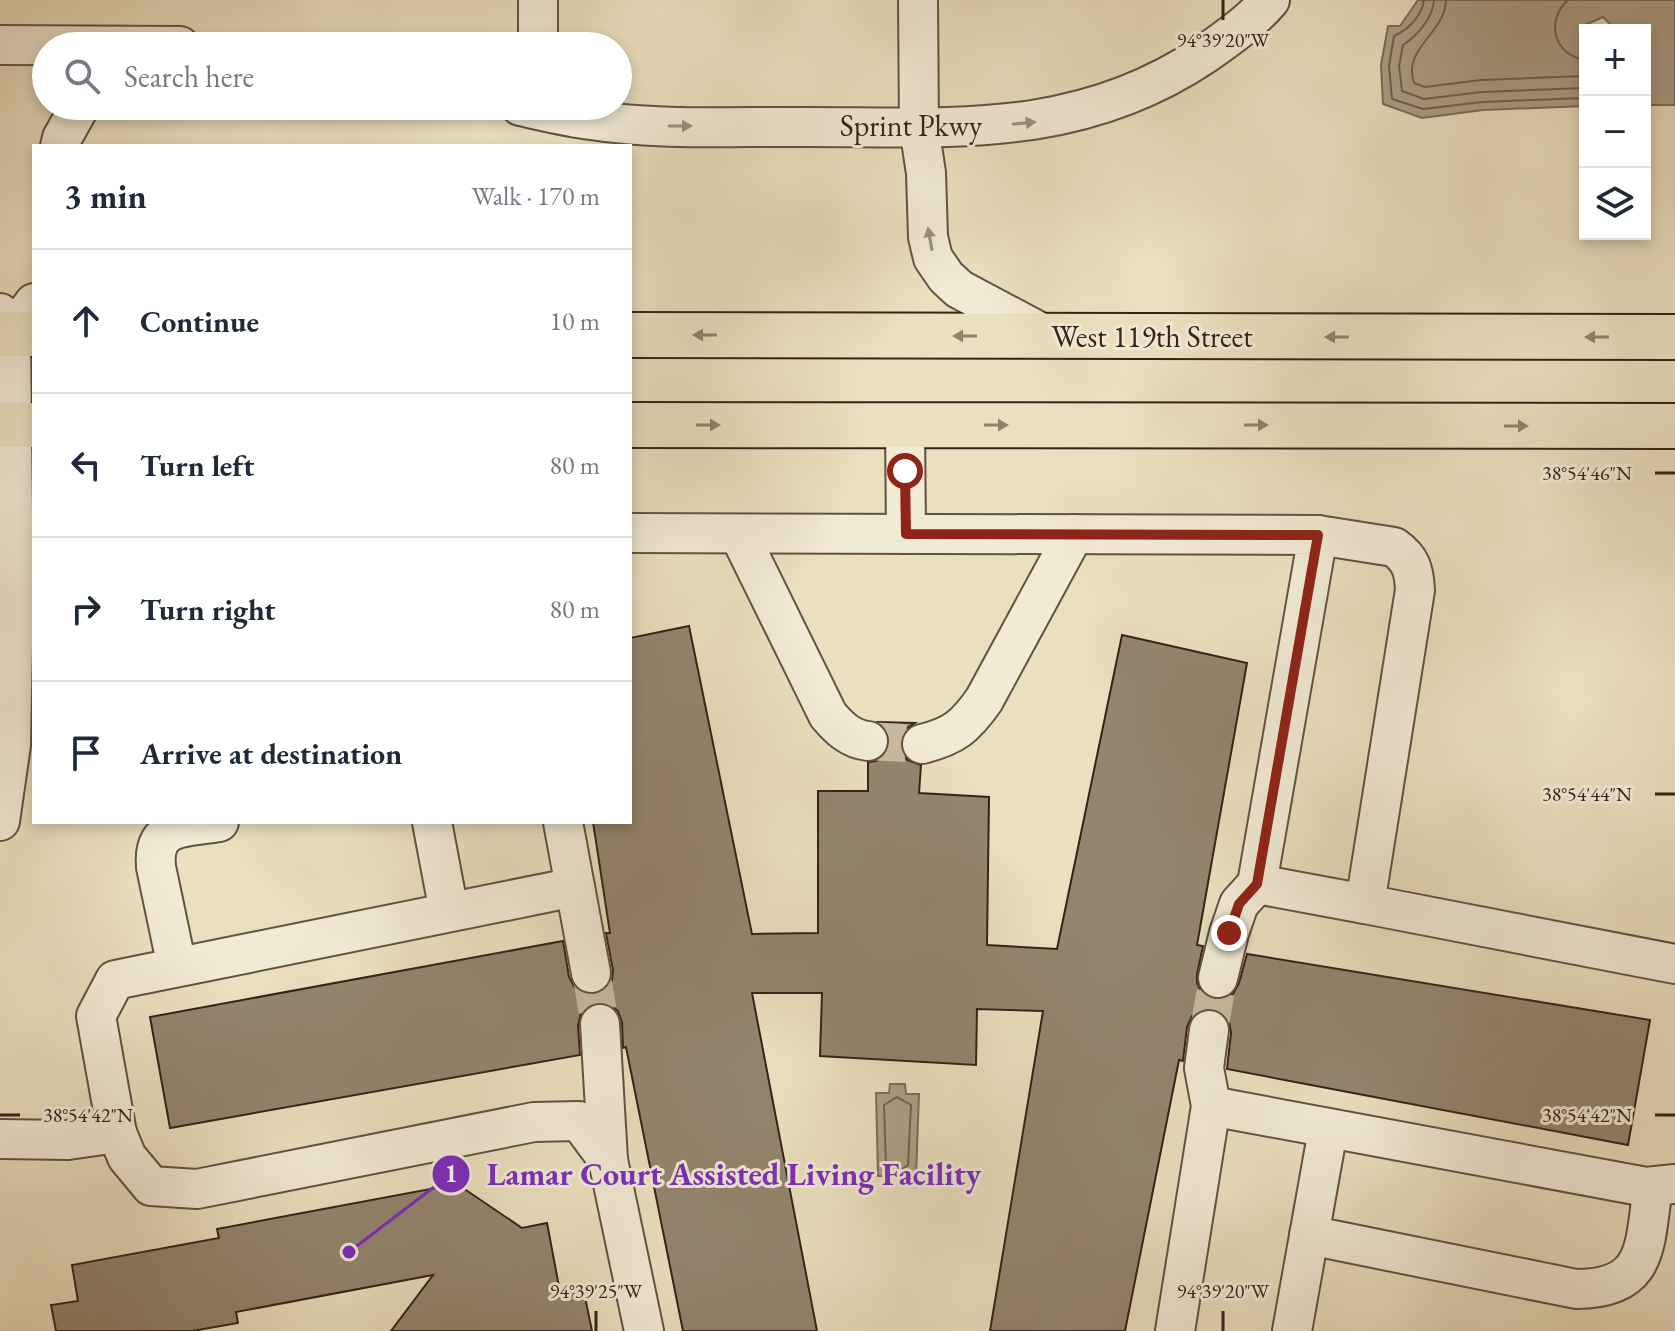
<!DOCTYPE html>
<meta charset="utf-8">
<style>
:root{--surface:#fff;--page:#f6f6f7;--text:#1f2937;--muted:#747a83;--line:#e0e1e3}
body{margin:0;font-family:"EB Garamond",serif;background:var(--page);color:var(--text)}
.controls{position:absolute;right:24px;top:24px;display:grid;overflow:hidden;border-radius:0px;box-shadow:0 4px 12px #0003}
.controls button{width:72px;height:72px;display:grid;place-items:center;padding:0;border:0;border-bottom:2px solid var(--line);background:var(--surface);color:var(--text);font:40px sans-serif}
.stop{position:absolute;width:24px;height:24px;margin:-18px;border:6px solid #8f2418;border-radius:50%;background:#fff}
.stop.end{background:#8f2418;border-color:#fff;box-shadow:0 2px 8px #0008}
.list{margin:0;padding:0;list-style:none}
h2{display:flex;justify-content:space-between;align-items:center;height:104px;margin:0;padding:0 32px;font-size:34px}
h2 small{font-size:26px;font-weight:400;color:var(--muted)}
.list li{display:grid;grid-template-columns:52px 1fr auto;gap:24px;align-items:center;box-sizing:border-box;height:144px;padding:0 32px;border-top:2px solid var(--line)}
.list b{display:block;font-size:30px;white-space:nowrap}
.list em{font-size:26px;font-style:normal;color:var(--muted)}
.icon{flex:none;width:44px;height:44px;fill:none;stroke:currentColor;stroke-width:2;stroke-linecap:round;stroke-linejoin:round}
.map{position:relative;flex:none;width:1675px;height:1331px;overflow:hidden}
.search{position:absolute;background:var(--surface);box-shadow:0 4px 12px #0003;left:32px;top:32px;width:600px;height:88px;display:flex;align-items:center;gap:20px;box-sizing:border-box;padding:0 28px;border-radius:44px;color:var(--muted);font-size:30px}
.panel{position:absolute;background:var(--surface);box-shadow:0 4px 12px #0003;left:32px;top:144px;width:600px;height:680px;border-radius:0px}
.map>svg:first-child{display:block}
.water{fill:#ac9f86;stroke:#7c6d5a;stroke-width:2}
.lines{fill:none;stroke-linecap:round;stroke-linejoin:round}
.shore{stroke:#70614f;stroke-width:2}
.building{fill:#93856f;stroke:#342318;stroke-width:2}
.minor-tunnel{stroke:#c6b99e;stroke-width:38;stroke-dasharray:38 19;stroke-linecap:butt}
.minor-casing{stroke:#625242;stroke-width:42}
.major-casing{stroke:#342318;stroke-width:48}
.minor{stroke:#f1ead5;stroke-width:38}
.major{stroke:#eadfbf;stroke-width:44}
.oneway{fill:#9c9080}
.oneway2{fill:#8f816c}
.route{stroke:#8f2418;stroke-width:10}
.ticks{fill:none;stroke:#342318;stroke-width:3}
.labels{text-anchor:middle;stroke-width:6;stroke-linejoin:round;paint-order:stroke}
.street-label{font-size:30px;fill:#342318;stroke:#f1ead5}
.ticks-label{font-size:20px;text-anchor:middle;fill:#342318;stroke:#f1ead5;stroke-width:6;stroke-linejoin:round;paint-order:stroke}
.leader{fill:none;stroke:#7b2cbf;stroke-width:3}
.callout-dot{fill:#7b2cbf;stroke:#f1ead5;stroke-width:3}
.mark-label{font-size:24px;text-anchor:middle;font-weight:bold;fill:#fff}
.callout-label{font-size:32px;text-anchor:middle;font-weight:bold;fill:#7b2cbf;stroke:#f1ead5;stroke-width:6;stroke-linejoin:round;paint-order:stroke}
</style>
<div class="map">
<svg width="1675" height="1331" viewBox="0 0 1675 1331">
<rect width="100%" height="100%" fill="#eadfbf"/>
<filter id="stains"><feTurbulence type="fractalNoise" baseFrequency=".0025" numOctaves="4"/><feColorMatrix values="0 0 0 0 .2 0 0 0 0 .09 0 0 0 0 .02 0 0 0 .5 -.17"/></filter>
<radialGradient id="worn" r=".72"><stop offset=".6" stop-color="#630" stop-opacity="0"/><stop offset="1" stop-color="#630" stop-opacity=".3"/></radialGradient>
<!-- water -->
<g class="water">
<path d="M1418 0H1675V105H1645V30H1616L1603 17 1585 25 1584 106 1483 110 1422 118 1383 104 1381 65 1388 26H1400Z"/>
<path d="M890 1084H905L906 1094H919L916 1176H878L876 1093H889Z"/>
</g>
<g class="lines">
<!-- shore -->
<g class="shore">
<path d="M1424 0C1422 16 1408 30 1394 36L1389 66 1392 99 1423 109 1482 102 1585 98"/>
<path d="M1434 0C1433 18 1417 36 1403 45L1399 66 1402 91 1424 99 1482 92 1585 88"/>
<path d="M1446 0C1445 34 1402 48 1414 83L1425 87 1481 80 1585 76"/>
<path d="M1568 0C1545 21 1554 55 1585 60"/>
<path d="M897 1097 911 1105 908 1165 904 1168H890L886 1165 884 1105Z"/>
</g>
</g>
<!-- building -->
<g class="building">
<path d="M689 626 752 934 818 933V791H868V762L876 761 884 756 890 744 888 733 878 722 915 723 906 729 901 738V749L907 760 921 765 919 793 989 797 987 945 1057 949 1122 635 1247 663 1197 945 1203 946 1197 974V983L1202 993 1214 999H1223L1233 994 1239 983 1247 954 1650 1020 1628 1145 1227 1069 1231 1033 1229 1021 1222 1012 1211 1008 1201 1009 1192 1016 1187 1027 1183 1061 1179 1060 1125 1331H990L1043 1011 977 1009 976 1065 820 1056 822 993H752L817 1331H683L626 1047 623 1048 622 1022 618 1011 609 1004 598 1002 589 1005 581 1013 578 1025 580 1055 170 1128 150 1017 563 941 569 977 575 988 584 994 594 995 606 989 612 980 613 970 606 933H610L593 822H630V638Z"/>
<path d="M457 1184 522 1228 547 1223 560 1292 583 1287 592 1331H391L433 1275 236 1312 238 1323 192 1331H56L51 1305 78 1301 72 1265 219 1238 217 1229Z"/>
</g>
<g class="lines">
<!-- minor-tunnel -->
<g class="minor-tunnel">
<path d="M868 741 922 744"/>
<path d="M591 973 600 1024"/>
<path d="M1209 1030 1218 978"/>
</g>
<defs>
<g id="minor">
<path d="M918 0 919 127 926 173 928 237 933 258 946 277 959 289 1049 337"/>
<path d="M0 45 180 46"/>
<path d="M538 46V0"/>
<path d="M520 106C543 111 567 117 591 120 662 131 737 126 808 127 953 127 1079 139 1205 54 1228 38 1252 21 1270 0"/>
<path d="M60 146 62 138 80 106"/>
<path d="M0 313 11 334 14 597 11 745 0 821"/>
<path d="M11 334 34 303"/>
<path d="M905 425 906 534"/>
<path d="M630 533 1318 535 1257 884 1239 904 1229 933 1218 978"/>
<path d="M739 534 828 715C839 728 850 739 868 741"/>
<path d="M1318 535 1394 547C1411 559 1414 570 1415 590L1365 904 1675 964"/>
<path d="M922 744C954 736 965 727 984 700L1074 534"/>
<path d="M432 822 449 912"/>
<path d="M1257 884 1365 904"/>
<path d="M575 887 591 973"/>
<path d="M177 967 156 867C152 823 185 828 219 822"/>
<path d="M600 1024 608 1160"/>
<path d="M1211 1106 1646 1187 1675 1184"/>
<path d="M117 1133 127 1157 151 1186 197 1189 534 1122 579 1121 608 1160 644 1331"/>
<path d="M0 1139 68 1140 117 1133 96 1016 115 980 575 887 563 822"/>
<path d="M1309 1235 1576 1289C1650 1289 1644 1245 1653 1187"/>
<path d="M1175 1331 1211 1106 1204 1068 1209 1030"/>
<path d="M1292 1331 1328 1130"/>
</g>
<g id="major">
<path d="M0 334H34"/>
<path d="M630 335 1675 337"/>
<path d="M0 425H34"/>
<path d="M630 425 1675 426"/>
</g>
</defs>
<!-- minor casing -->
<use href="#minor" class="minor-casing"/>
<!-- major casing -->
<use href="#major" class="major-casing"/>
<!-- minor -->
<use href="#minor" class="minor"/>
<!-- major -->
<use href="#major" class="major"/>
</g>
<!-- one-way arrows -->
<defs><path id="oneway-solid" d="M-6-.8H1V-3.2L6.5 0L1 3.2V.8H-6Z" transform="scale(2)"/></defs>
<g class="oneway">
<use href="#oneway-solid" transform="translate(1024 123) rotate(-6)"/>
<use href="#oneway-solid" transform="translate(680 126)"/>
<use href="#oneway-solid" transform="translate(930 239) rotate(-100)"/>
</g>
<g class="oneway2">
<use href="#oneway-solid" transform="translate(705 335) rotate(-180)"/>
<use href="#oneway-solid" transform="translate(965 336) rotate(-180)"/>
<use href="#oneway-solid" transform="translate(1337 337) rotate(-180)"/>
<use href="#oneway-solid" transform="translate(1597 337) rotate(-180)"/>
<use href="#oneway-solid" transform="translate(708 425)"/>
<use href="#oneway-solid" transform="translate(996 425)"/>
<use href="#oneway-solid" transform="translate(1256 425)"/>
<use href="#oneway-solid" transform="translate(1516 426)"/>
</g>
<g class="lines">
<!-- route -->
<path class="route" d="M905 471 906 534 1318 535 1257 884 1239 904 1229 933"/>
</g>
<!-- ticks -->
<path class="ticks" d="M1223 0V20M1655 473H1675M1655 794H1675M0 1115H20M1655 1115H1675M596 1311V1331M1223 1311V1331"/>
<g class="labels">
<!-- street labels -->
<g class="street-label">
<text x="911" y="136">Sprint Pkwy</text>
<text x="1152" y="347">West 119th Street</text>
</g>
</g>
<g class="ticks-label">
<text x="1223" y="47">94°39'20"W</text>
<text x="1587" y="480">38°54'46"N</text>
<text x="1587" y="801">38°54'44"N</text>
<text x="88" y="1122">38°54'42"N</text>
<text x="1587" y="1122">38°54'42"N</text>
<text x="596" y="1298">94°39'25"W</text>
<text x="1223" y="1298">94°39'20"W</text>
</g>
<!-- callouts -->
<path class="leader" d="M349 1252L451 1174"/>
<g class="callout-dot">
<circle cx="349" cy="1252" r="8"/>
<circle cx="451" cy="1174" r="20"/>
</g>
<g class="mark-label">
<text x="451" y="1182">1</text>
</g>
<g class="callout-label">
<text x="734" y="1185">Lamar Court Assisted Living Facility</text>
</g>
<rect width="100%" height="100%" filter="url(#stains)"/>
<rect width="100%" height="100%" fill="url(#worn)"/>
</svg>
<div class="controls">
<button>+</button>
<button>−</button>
<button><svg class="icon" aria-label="layers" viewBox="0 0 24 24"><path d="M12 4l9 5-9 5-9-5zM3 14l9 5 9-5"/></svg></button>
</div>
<div class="stop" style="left:905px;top:471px"></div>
<div class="stop end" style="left:1229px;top:933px"></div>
<div class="search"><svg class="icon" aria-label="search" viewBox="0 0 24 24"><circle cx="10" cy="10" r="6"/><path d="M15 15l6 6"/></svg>Search here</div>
<section class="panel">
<h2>3 min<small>Walk · 170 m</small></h2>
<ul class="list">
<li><svg class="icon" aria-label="ahead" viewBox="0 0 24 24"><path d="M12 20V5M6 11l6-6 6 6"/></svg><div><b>Continue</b></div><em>10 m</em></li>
<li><svg class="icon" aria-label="left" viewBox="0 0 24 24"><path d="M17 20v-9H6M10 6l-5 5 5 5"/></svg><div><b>Turn left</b></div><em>80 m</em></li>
<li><svg class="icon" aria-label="right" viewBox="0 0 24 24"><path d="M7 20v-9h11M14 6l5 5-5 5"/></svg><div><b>Turn right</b></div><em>80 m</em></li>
<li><svg class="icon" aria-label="arrive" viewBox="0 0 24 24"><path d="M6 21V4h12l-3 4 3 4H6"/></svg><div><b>Arrive at destination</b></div></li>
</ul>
</section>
</div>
